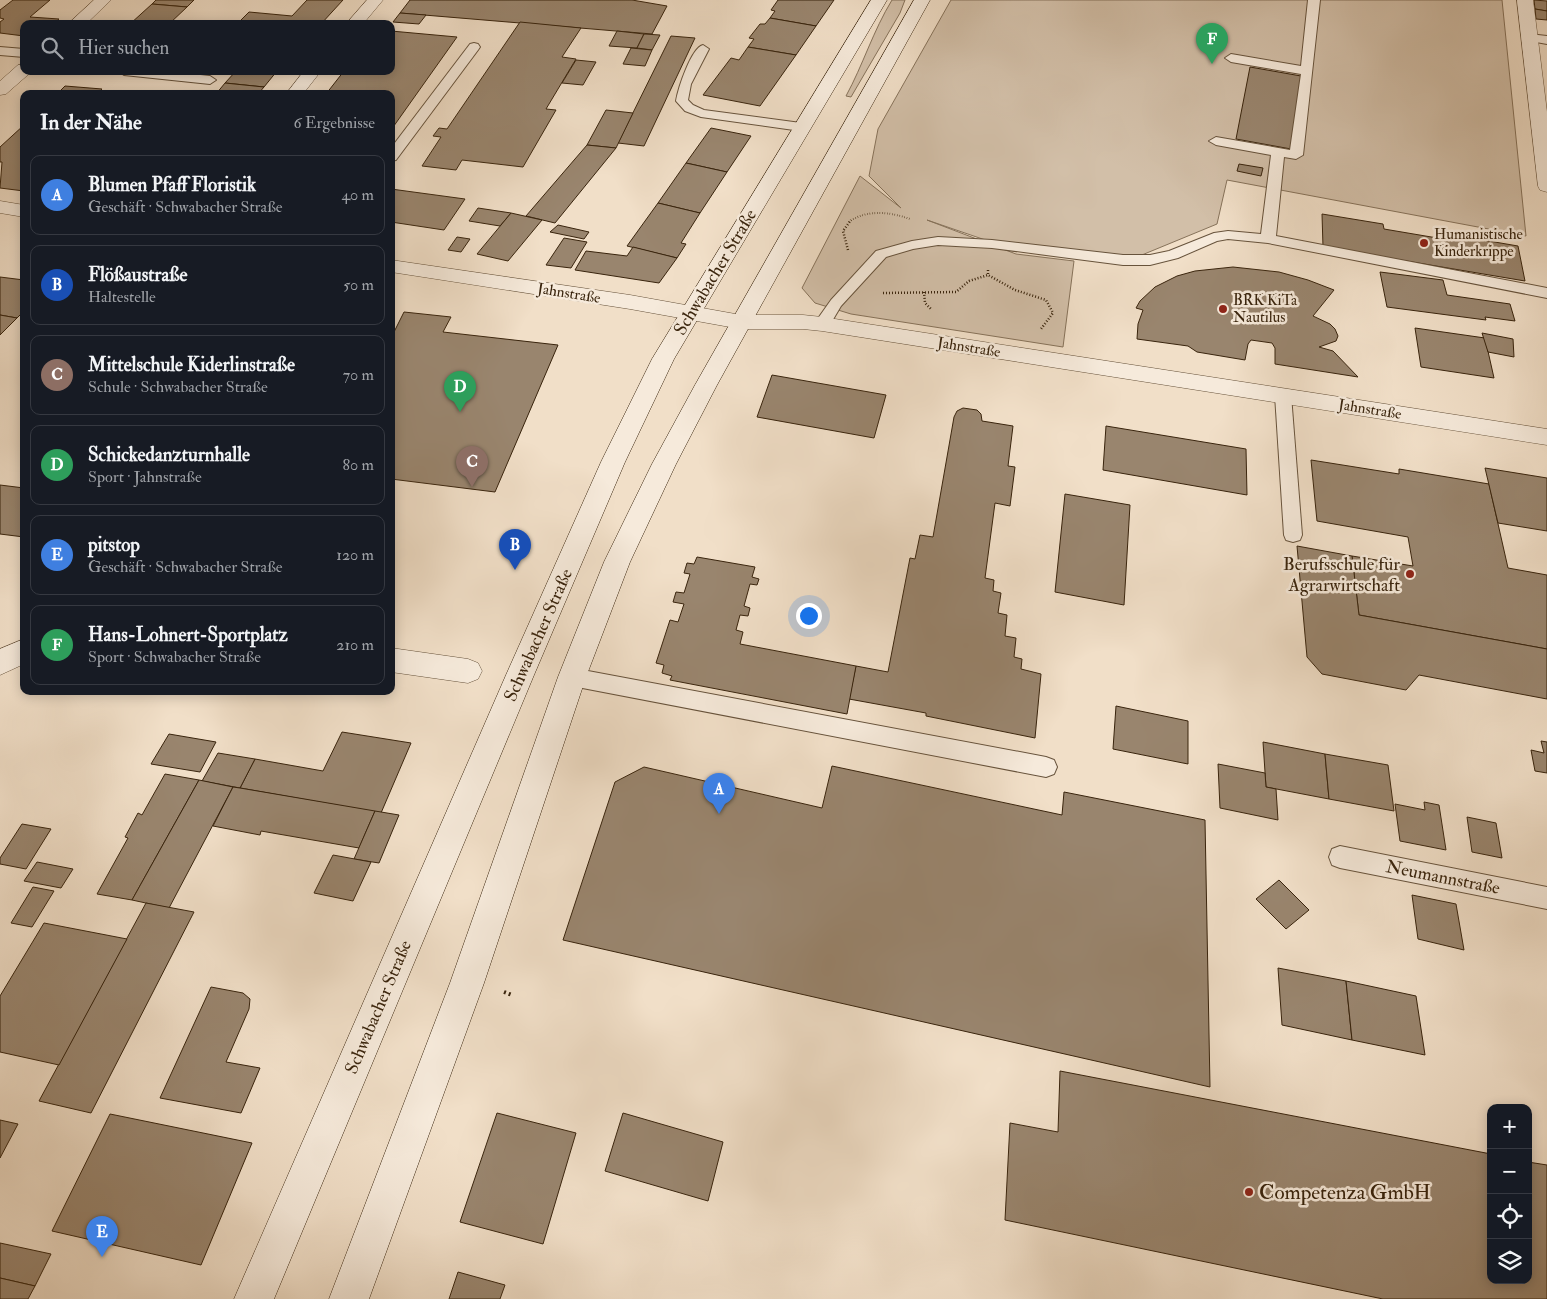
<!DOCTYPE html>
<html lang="de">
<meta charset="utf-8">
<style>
:root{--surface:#171b24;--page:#242831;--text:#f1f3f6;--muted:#9ea1a6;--line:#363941;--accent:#c59692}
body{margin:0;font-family:"IM FELL Double Pica",serif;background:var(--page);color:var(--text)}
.controls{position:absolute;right:15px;bottom:15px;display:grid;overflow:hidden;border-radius:10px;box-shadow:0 2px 12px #0003}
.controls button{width:45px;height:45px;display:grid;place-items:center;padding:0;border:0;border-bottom:1px solid var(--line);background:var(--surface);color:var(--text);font:25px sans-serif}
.you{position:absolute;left:808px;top:615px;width:18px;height:18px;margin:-12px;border:4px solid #fff;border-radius:50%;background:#1a73e8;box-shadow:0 0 0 8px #1a73e833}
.badge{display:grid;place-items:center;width:32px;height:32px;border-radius:50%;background:var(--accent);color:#fff;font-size:16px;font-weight:700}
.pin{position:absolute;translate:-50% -41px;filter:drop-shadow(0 1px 2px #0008)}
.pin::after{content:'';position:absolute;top:26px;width:18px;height:15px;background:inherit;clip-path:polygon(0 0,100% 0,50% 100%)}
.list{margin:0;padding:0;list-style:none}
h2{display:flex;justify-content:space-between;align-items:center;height:65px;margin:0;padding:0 20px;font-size:21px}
h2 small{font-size:16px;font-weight:400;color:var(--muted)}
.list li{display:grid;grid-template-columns:32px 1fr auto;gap:15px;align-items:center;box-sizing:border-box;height:80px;margin:0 10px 10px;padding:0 10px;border:1px solid var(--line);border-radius:10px}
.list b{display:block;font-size:19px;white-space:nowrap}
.list p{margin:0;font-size:16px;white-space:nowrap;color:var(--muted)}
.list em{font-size:16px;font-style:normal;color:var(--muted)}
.icon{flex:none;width:28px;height:28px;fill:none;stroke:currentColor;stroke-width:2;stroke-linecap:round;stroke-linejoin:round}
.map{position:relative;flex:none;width:1547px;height:1299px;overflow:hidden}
.search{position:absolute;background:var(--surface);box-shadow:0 2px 12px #0003;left:20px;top:20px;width:375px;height:55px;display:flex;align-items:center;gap:12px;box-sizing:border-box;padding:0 18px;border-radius:10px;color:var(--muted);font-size:19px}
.panel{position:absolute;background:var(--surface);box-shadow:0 2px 12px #0003;left:20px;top:90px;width:375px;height:605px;border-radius:10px}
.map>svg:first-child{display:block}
.green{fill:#d2bfa8;stroke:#86725a}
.building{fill:#99856e;stroke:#39240d}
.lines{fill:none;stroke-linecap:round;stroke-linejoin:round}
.service-casing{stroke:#67533c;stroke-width:2}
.minor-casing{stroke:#67533c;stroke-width:1}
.secondary-casing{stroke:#39240d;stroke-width:1}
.path-far2{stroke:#39240d;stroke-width:2;stroke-dasharray:0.5 2;stroke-linecap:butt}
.path-far1{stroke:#39240d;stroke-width:2.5;stroke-dasharray:1 2;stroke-linecap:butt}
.path{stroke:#39240d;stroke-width:4;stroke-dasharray:2 3;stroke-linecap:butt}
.service{fill:#f6eadb;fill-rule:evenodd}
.minor{fill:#f6eadb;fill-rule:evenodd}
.secondary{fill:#f6eadb;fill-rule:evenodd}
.poi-dot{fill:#8f2418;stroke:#f6eadb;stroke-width:2}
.labels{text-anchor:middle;stroke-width:5;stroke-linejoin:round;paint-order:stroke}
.far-poi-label{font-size:15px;fill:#39240d;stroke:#f6eadb;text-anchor:start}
.far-street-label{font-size:15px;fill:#39240d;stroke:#f6eadb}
.street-label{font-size:18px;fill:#39240d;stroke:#f6eadb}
.poi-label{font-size:18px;fill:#39240d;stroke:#f6eadb;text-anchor:end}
.near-poi-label{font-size:21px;fill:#39240d;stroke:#f6eadb;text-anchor:start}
</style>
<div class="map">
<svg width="1547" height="1299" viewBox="0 0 1547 1299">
<rect width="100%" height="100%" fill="#f1dfc8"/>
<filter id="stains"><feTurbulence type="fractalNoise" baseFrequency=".004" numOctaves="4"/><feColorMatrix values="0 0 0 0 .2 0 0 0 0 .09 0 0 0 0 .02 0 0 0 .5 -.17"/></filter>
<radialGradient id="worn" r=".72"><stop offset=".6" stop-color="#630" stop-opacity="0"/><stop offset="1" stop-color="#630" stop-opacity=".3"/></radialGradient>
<!-- green -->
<g class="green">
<path d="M892 0H905L900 13 851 97 846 96C863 65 873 31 892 0Z"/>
<path d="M951 0H1502L1526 236 1227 180 1217 224 1137 257 997 244 927 220 1016 254 1074 261 1063 347 851 314 815 303 802 288 860 176 901 208 869 176 878 129Z"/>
</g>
<!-- building -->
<g class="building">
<path d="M13 0H50L30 17 59 19 53 24H24V36L0 33V22L4 19 0 18V10Z"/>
<path d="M156 0H194L187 7 152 4Z"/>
<path d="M307 0H343L321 24 305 22 304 24H237L249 12 292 16Z"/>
<path d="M410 0H632L667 6 652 34 400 13Z"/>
<path d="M778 0H834L816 26 770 18 775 11 771 10Z"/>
<path d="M1534 0 1547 1V11L1535 9Z"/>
<path d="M152 4 187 7 169 24H130Z"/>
<path d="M1535 9 1547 11V20L1536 19Z"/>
<path d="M400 13 426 15 419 24 393 22Z"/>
<path d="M770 18 816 26 796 55 748 47 754 39 749 38 760 24H765Z"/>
<path d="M520 22 581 28 562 57 576 59 546 109 556 110 523 167 462 160 456 170 422 166 441 137 433 136 439 128 447 129Z"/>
<path d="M391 31 457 37 391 130V94H326L344 71H391Z"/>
<path d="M617 31 644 34 637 48 609 46Z"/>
<path d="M644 34 660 35 652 50 637 48Z"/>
<path d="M671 36 695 38 644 146 618 143Z"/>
<path d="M748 47 796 55 760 106 703 95 731 58 739 60Z"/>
<path d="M631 48 652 50 645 66 623 64Z"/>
<path d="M576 60 596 62 583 85 562 83Z"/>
<path d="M1250 67 1301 76 1291 149 1236 139Z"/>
<path d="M236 71H277L264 87 225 83Z"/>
<path d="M225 83 264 87 258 94H216Z"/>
<path d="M65 86 102 89 97 94H57Z"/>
<path d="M606 110 633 113 616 148 587 145Z"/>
<path d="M24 125V191L0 188 2 162H0V147Z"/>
<path d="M711 128 751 136 727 172 686 163Z"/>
<path d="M587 145 616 148 555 223 526 216Z"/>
<path d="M686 163 727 172 700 213 658 203Z"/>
<path d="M1239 164 1263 168 1261 176 1237 171Z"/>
<path d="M391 189 465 199 444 230 391 222Z"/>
<path d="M658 203 700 213 681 243 686 244 677 258 627 246Z"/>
<path d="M478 208 511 213 500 226 469 221Z"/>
<path d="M511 213 542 220 508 261 477 254Z"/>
<path d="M1322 214 1383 224 1384 229 1455 241 1454 235 1518 246 1525 281 1323 247Z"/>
<path d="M558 225 589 232 584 239 550 232Z"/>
<path d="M457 237 470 239 461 252 448 250Z"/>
<path d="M564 238 587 242 571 268 546 265Z"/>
<path d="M633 247 677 258 659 283 575 270 586 251 627 256Z"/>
<path d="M1233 267 1279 272 1308 280 1334 290 1313 316 1330 324 1335 329 1338 336 1336 341 1319 347 1333 351 1358 377 1275 364V348L1272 343 1251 340 1248 344 1245 360 1197 352 1188 346 1137 339 1138 324 1143 310 1136 308 1140 301 1155 287 1177 276 1195 271Z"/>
<path d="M1380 272 1443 280 1447 295 1510 304 1515 321 1485 317 1486 320 1387 307Z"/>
<path d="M0 277 24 280V311L17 318 0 315Z"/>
<path d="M404 312 451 317 443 332 558 345 495 492 391 479V338Z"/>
<path d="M0 315 17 318 0 335Z"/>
<path d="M1415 328 1485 338 1494 378 1421 367Z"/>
<path d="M1482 333 1513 339 1514 357 1488 352Z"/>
<path d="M772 375 886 395 874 438 757 417Z"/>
<path d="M963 408 977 410 981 414 982 421 1013 426 1008 466 1015 467 1010 506 995 503 985 578 994 580 993 591 1001 593 998 613 1007 615 1005 636 1016 638 1014 657 1022 659 1021 669 1041 674 1035 738 926 716V713L849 699 856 666 888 672 910 558 915 559 920 535 933 537 954 417 957 411Z"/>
<path d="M1106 426 1246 449 1247 495 1103 470Z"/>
<path d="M1311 460 1399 474V469L1489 484 1508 568 1547 575V649L1359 615 1352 556 1413 566 1408 537 1317 521Z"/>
<path d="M1485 468 1547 478V531L1498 523Z"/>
<path d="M0 485 24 488V537L0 534Z"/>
<path d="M1065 494 1130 505 1124 605 1055 592Z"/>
<path d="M1297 546 1352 556 1359 615 1547 649V699L1419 675 1406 690 1322 674 1307 657Z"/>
<path d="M697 557 755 567 752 577 759 579 757 585 750 584 744 606 750 608 748 616 740 615 736 630 743 632 740 644 856 666 847 714 670 680 672 676 662 673 664 665 656 663 670 620 678 622 684 604 673 602 676 592 684 593 690 574 684 573 687 563 694 564Z"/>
<path d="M1116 706 1188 721V764L1113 749Z"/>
<path d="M342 732 411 743 381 813 240 788 255 759 323 771Z"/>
<path d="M169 734 216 742 200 772 151 764Z"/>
<path d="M1541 741 1547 742V773L1535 771 1531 750 1544 753Z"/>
<path d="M1263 742 1325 754 1329 799 1266 787Z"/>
<path d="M218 753 255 759 240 788 202 781Z"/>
<path d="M1325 754 1388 765 1394 811 1329 799Z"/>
<path d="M1218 764 1265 773 1266 787 1276 789 1278 820 1220 808Z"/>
<path d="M832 766 1062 815 1064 792 1205 820 1210 1087 563 940 615 782 644 767 822 808Z"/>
<path d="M165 774 199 780 132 900 97 894 128 838 125 837 138 813 142 815Z"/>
<path d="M199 780 233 787 169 908 132 900Z"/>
<path d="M233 787 240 788 375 811 359 848 261 831 260 835 213 826Z"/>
<path d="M1424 802 1439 805 1446 850 1400 841 1395 804 1425 810Z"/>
<path d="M375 811 399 815 379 863 354 859Z"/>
<path d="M1467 817 1496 823 1502 858 1472 852Z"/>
<path d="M22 824 51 829 26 869 0 864V858Z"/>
<path d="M333 855 371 862 353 901 314 893Z"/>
<path d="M37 862 73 869 61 888 24 881Z"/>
<path d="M1279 880 1309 910 1286 929 1256 899Z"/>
<path d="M33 887 54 891 32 927 11 923Z"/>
<path d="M1412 895 1456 904 1464 950 1418 939Z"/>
<path d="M146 903 194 912 91 1113 39 1101Z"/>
<path d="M44 923 127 939 59 1065 0 1052V996Z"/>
<path d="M1278 968 1346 981 1352 1040 1282 1025Z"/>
<path d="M1346 981 1416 996 1425 1055 1352 1040Z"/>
<path d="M211 987 243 993 250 999 249 1009 226 1062 260 1068 241 1113 160 1098Z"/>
<path d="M1060 1071 1491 1154V1280H1528V1162L1547 1165V1299H1383L1005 1220 1010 1123 1058 1132Z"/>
<path d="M497 1113 576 1133 543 1244 460 1222Z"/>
<path d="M623 1113 723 1142 708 1201 605 1171Z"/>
<path d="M110 1114 252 1143 201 1265 52 1231Z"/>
<path d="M0 1120 18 1124 0 1158Z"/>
<path d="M0 1243 51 1254 35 1286 0 1278Z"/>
<path d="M458 1272 505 1285 500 1299H449Z"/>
<path d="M0 1278 35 1286 28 1299H0Z"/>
</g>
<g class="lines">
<defs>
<g id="service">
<path d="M1308 0H1320L1303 155 1296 159 1284 157 1276 236 1547 288V298L1268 243 1228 239 1217 241 1178 258 1150 265H1123L992 248 938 245 913 249 886 257 841 306 828 328H816L814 324 831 300 876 251 912 241 938 237 992 240 1123 255H1150L1169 251 1214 233 1228 231 1261 234 1271 155 1216 145 1209 141 1216 137 1290 150 1301 74 1231 62 1225 58 1231 54 1301 66Z"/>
<path d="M1529 34 1547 36V44L1525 40 1523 38Z"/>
<path d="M474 43 478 44 480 47 478 50 396 160 391 161V148L470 44Z"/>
<path d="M703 45 709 49 691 84 688 100 693 105 704 110 801 123 807 127 806 130 801 131 701 117 685 111 676 101C678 89 691 48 703 45Z"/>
<path d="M0 47 24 49V57L0 55Z"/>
<path d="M118 71H162L210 76 216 80 210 84 124 75Z"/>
<path d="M1283 389 1289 391 1291 395 1302 535 1300 540 1293 542 1286 540 1284 535 1275 395 1277 391Z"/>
<path d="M572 668 1046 757 1054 760 1057 767 1054 774 1046 777 572 686 565 683 562 677 565 671Z"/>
<path d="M1340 846 1547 887V909L1340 868 1332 865 1329 857 1332 849Z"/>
</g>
<g id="minor">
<path d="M94 0H111L86 24H68Z"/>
<path d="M367 0H383L363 24H346Z"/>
<path d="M1517 0H1533L1547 112V192L1540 190 1538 186Z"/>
<path d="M24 64V71H31L30 73 6 94 0 95V81L18 65Z"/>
<path d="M304 71H321L303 94H286Z"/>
<path d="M0 201 24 205V217L0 213Z"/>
<path d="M391 260 630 295 741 315H803L822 317 1547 429V445L822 331 803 329H741L630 309 391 272Z"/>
<path d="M24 639V664L0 675V649Z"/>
<path d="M391 648 468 659 478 663 482 671 478 679 468 683 391 672Z"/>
</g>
<g id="secondary">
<path d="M871 0H887L674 359 625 462 534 675 274 1299H234L506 675 601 462 652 359Z"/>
<path d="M914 0H930L717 385 676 464 630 562 586 677 484 983 369 1299H329L450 983 558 677 604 562 652 464 695 385Z"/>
</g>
</defs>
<!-- service casing -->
<use href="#service" class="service-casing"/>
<!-- minor casing -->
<use href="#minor" class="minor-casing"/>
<!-- secondary casing -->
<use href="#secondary" class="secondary-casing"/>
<!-- path-far2 -->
<path class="path-far2" d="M849 222C866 209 891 212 910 219"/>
<!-- path-far1 -->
<g class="path-far1">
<path d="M848 250 843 231 851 220"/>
<path d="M988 270V275L1015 290 1046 300 1053 313 1041 329"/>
<path d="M924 292 925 303 932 310"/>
<path d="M883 293 956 292 969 281 988 275"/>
</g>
<!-- path -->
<path class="path" d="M504 992 512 995"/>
<!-- service -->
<use href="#service" class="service"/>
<!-- minor -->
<use href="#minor" class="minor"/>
<!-- secondary -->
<use href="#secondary" class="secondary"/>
</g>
<!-- markers -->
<g class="poi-dot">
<circle cx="1424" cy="243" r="5"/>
<circle cx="1223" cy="309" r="5"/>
<circle cx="1410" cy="574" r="5"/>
<circle cx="1249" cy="1192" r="5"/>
</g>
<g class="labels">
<!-- far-poi labels -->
<g class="far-poi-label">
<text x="1434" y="239">Humanistische<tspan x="1434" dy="17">Kinderkrippe</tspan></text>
<text x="1233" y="305">BRK KiTa<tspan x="1233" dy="17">Nautilus</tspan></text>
</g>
<!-- far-street labels -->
<g class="far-street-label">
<text transform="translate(569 293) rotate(9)" y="5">Jahnstraße</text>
<text transform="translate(969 347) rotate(9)" y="5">Jahnstraße</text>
<text transform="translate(1370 409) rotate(9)" y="5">Jahnstraße</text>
</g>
<!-- street labels -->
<g class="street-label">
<text transform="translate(715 272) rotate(-59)" y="6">Schwabacher Straße</text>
<text transform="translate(538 635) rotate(-66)" y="6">Schwabacher Straße</text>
<text transform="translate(1443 877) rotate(11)" y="6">Neumannstraße</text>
<text transform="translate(378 1007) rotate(-67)" y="6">Schwabacher Straße</text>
</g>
<!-- poi labels -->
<g class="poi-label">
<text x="1400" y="570">Berufsschule für<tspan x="1400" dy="21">Agrarwirtschaft</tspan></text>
</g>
<!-- near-poi labels -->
<g class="near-poi-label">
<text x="1259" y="1199">Competenza GmbH</text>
</g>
</g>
<rect width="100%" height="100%" filter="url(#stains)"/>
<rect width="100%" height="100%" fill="url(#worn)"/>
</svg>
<div class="controls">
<button>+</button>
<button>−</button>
<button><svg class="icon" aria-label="locate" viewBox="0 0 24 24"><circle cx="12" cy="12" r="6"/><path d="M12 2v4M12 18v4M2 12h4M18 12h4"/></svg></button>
<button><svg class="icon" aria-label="layers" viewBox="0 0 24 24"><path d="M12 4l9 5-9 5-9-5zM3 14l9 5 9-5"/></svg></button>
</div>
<div class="you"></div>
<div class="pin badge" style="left:719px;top:814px;background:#3f7fe0">A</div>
<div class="pin badge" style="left:515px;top:570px;background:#1a4fb4">B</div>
<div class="pin badge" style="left:472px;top:487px;background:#8d6e63">C</div>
<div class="pin badge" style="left:460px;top:412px;background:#2e9e5b">D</div>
<div class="pin badge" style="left:102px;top:1257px;background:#3f7fe0">E</div>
<div class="pin badge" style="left:1212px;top:64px;background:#2e9e5b">F</div>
<div class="search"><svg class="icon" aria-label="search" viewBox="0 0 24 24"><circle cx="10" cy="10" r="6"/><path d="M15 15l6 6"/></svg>Hier suchen</div>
<section class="panel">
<h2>In der Nähe<small>6 Ergebnisse</small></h2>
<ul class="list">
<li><span class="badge" style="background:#3f7fe0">A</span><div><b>Blumen Pfaff Floristik</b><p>Geschäft · Schwabacher Straße</p></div><em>40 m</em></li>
<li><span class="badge" style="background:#1a4fb4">B</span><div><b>Flößaustraße</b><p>Haltestelle</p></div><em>50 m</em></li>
<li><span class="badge" style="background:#8d6e63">C</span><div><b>Mittelschule Kiderlinstraße</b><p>Schule · Schwabacher Straße</p></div><em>70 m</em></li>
<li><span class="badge" style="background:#2e9e5b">D</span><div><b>Schickedanzturnhalle</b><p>Sport · Jahnstraße</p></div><em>80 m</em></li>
<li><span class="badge" style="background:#3f7fe0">E</span><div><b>pitstop</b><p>Geschäft · Schwabacher Straße</p></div><em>120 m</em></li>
<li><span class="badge" style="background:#2e9e5b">F</span><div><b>Hans-Lohnert-Sportplatz</b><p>Sport · Schwabacher Straße</p></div><em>210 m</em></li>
</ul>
</section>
</div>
